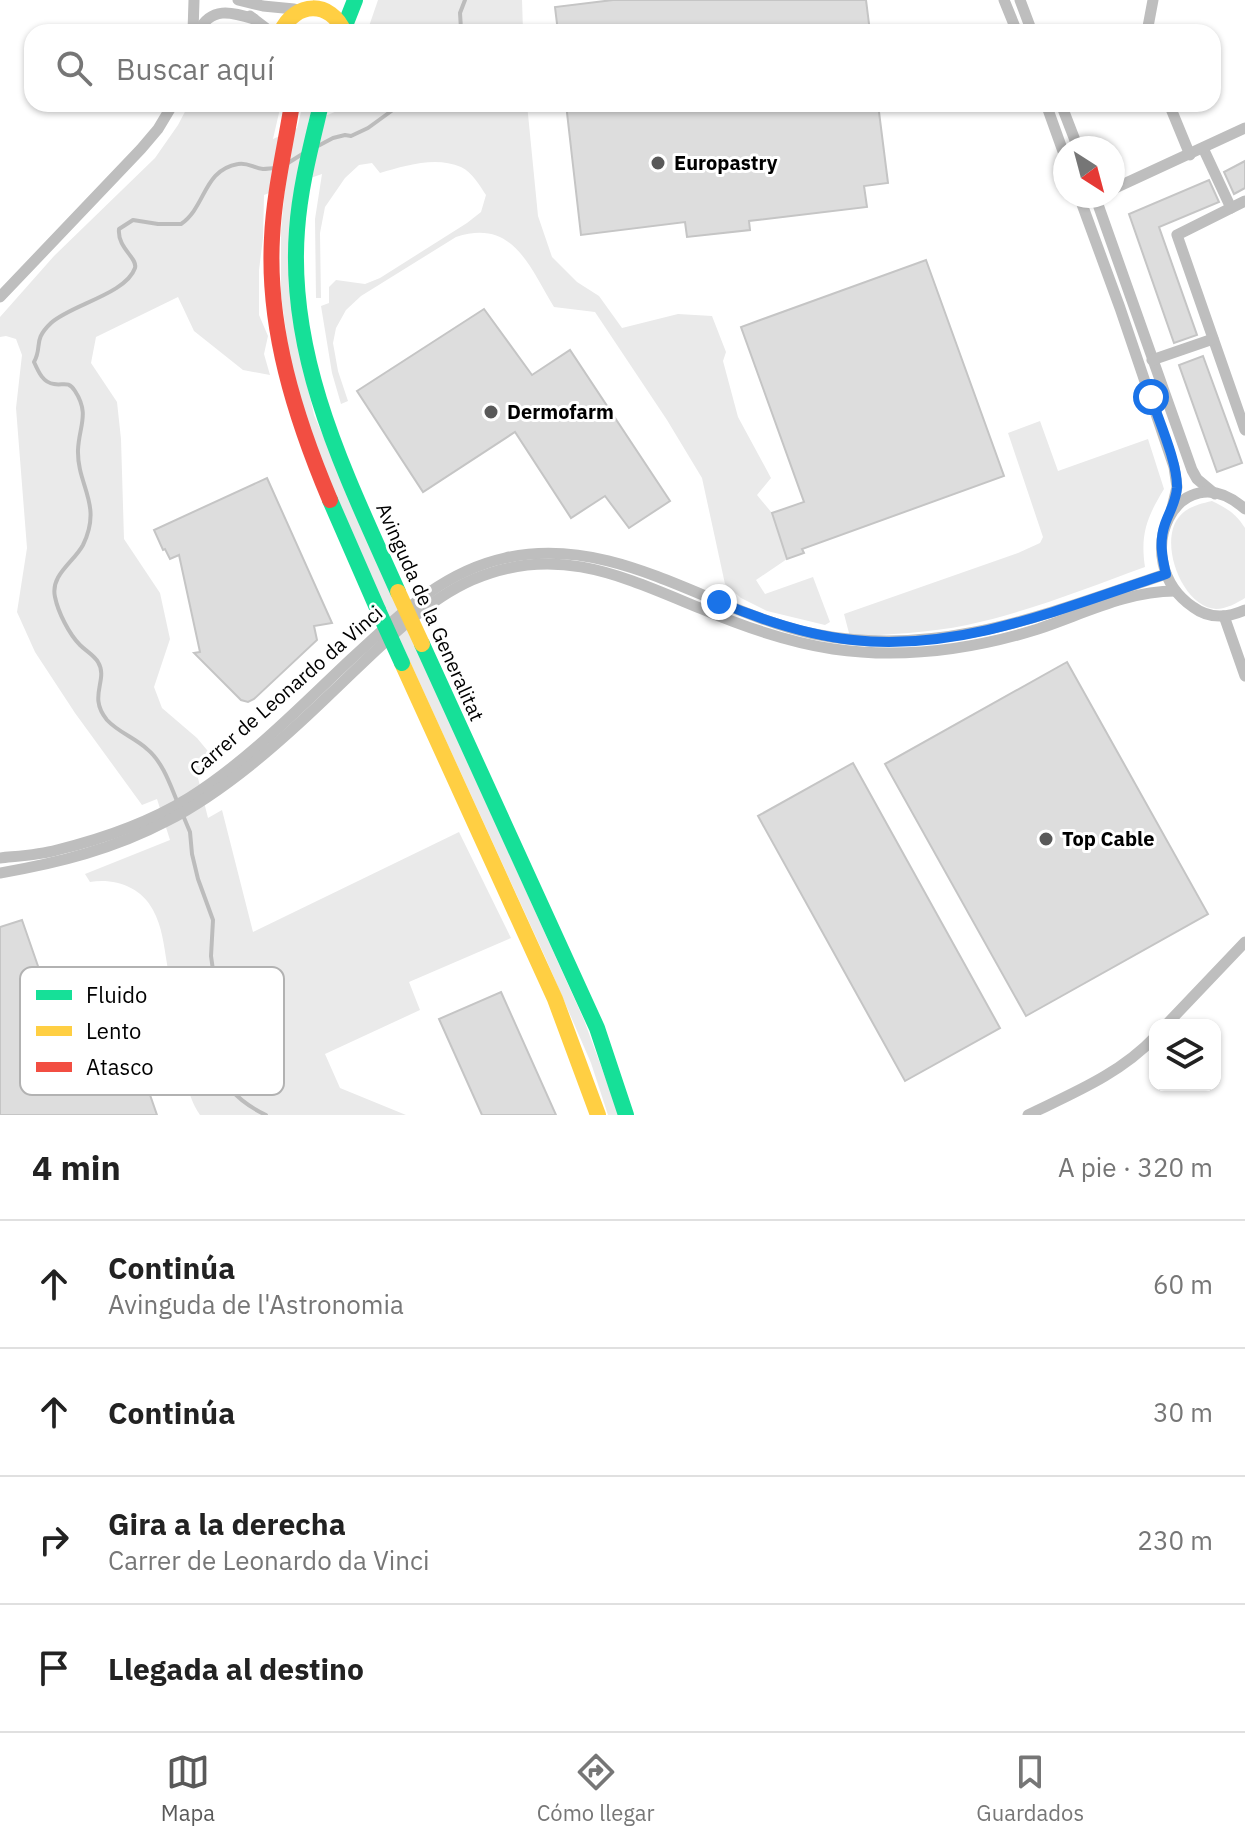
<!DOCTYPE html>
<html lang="es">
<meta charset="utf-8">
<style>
:root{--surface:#fff;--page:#f6f6f6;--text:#222;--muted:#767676;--line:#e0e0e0;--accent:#595959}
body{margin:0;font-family:"IBM Plex Sans",sans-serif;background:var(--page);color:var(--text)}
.controls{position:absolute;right:24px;bottom:24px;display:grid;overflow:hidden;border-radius:16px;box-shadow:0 2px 6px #0004}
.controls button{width:72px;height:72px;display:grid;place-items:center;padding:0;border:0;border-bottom:2px solid var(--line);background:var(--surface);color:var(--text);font:40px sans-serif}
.compass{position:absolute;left:1053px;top:136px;width:72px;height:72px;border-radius:50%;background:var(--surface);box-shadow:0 2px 6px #0004;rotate:144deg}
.stop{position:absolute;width:24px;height:24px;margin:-18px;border:6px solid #1a73e8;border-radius:50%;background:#fff}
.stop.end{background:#1a73e8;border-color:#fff;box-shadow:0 2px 8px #0008}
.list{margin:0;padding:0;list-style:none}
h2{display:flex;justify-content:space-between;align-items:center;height:104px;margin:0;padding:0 32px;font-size:34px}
h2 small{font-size:26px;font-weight:400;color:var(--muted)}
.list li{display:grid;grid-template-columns:52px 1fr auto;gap:24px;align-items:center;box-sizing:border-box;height:128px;padding:0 32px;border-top:2px solid var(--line)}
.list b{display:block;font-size:30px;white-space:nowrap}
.list p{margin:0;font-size:26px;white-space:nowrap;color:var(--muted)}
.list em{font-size:26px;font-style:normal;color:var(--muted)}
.icon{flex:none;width:44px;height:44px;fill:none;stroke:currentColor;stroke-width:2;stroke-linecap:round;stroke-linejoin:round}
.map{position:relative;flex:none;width:1245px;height:1115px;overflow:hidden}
.search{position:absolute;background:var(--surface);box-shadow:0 2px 6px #0004;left:24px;right:24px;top:24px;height:88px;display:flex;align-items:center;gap:20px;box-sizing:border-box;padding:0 28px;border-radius:24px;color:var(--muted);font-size:30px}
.sheet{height:616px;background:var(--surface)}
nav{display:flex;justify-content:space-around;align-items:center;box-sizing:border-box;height:112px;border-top:2px solid var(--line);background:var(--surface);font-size:22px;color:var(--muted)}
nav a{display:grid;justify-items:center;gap:4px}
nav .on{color:var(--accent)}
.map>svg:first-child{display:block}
.green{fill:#eaeaea}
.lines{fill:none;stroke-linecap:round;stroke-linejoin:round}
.stream{stroke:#bcbcbc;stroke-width:4}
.building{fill:#ddd;stroke:#c5c5c5;stroke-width:2}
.street{stroke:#bebebe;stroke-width:11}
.fast{stroke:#16e098;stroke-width:16}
.slow{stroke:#ffcf43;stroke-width:16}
.jam{stroke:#f24e42;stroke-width:16}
.fast-bridge{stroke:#16e098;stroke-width:16}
.slow-bridge{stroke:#ffcf43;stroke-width:16}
.route{stroke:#1a73e8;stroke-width:10}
.poi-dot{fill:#595959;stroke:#fff;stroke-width:3}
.labels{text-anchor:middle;stroke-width:6;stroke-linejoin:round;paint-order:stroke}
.poi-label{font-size:20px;font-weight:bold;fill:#000;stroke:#fff;text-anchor:start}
.street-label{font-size:20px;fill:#000;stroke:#fff}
.key{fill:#fff;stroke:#b2b2b2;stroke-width:2}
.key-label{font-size:22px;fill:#000}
</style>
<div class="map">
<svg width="1245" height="1115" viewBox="0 0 1245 1115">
<rect width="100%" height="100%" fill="#fff"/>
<!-- green -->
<g class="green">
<path d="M378 0H522L523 32H367Z"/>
<path d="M189 104H281L273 139 297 128 303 104H313L308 123 337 111 340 104H527L538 216 552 257 577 282 599 296 622 328 678 314 712 316 726 352 723 361 738 417 771 478 757 495 772 513 787 559 756 580 765 594 813 577 830 622 825 625 767 611 741 598 725 584 702 478 667 420 595 312 554 307C529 266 513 218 456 237L361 296 346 310 336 328 333 343 338 371 348 401 341 404 332 373 321 306 329 303V287L336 280 365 284 380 278 467 223 481 212 486 195C480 186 472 172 461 167 435 156 405 166 380 173L372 163 359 165 345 178 325 207 320 233 321 298H316L315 219 322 174 296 183 294 327 314 415 393 596 584 1020 619 1115H608L591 1063 546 959 375 585 322 463 304 415 290 362 281 294V231L285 187 264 195 263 238 259 270V315L268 336 264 354 270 375 243 370 194 331 178 297 96 337 91 363 117 402 121 439 124 539 160 593 170 639 154 687 162 708 197 738 217 762 198 778 208 818 222 810 253 932 459 832 511 938 409 982 420 1010 325 1054 340 1088 406 1115H200C185 1093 183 1064 179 1038 175 1013 171 989 167 964 164 946 162 926 153 910 141 887 115 878 90 882L85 874 170 840 157 799 142 805 75 713 35 652 17 612 27 548 16 408 22 355 16 339 6 336 0 337V317L54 256 155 158 178 125Z"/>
<path d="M1040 421 1058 471 1148 439 1164 489C1147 517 1140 534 1145 567 1087 588 1028 612 967 625 929 633 889 634 850 637L844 614 1018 553 1040 543 1043 537 1008 433Z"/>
<path d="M1212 501C1227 508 1236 514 1245 528V598C1237 603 1226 609 1216 609 1182 607 1158 542 1179 517 1187 507 1199 504 1212 501Z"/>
</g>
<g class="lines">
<!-- stream -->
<g class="stream">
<path d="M458 32 461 29 460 13 465 0"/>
<path d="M316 147 333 138 345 135 351 136 368 128 401 104"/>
<path d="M288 163 304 153"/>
<path d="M177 801C170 784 162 761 147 749 135 738 118 732 107 720 87 696 109 680 98 662 94 655 86 651 80 645 69 634 58 612 55 597 50 575 74 562 83 545 103 504 77 486 78 450 79 426 90 414 75 391 68 380 63 386 54 384 43 383 38 371 34 362 43 346 32 341 51 323 70 305 126 294 135 268 138 258 117 248 119 229L133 220 158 224H181C206 207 203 170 238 164 248 162 253 168 263 169 267 169 272 168 276 168"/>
<path d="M182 813 190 832 192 854 198 879 213 920 211 956 221 1026 226 1038 236 1054C234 1061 225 1070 226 1079 229 1094 253 1109 266 1115"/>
</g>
</g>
<!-- building -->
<g class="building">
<path d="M613 0H866L870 32H558L555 7Z"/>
<path d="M566 104H878L888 183 864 186 867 207 749 221 750 230 687 237 685 222 581 235Z"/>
<path d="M1245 161V188L1234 194 1224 172Z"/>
<path d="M1209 180 1219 202 1159 227 1197 335 1174 343 1129 214Z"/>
<path d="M926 260 1004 476 802 549 804 553 787 559 772 513 804 502 741 327Z"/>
<path d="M484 309 532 375 570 350 670 501 629 528 605 496 571 518 515 432 423 492 357 391Z"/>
<path d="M1203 356 1242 463 1217 472 1179 365Z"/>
<path d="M267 478 332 623 314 626 317 640 254 699 248 702 241 700 194 653 200 652 179 555 170 559 165 549 163 550 154 530Z"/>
<path d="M1067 662 1208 914 1026 1016 885 764Z"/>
<path d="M853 763 1000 1028 905 1081 758 816Z"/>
<path d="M22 920 56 1018 116 997 157 1115H0V927Z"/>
<path d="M501 992 556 1115H482L439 1019Z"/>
</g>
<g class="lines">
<!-- street -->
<g class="street">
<path d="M238 0 263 6 294 9"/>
<path d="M1004 0 1017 32"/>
<path d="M1020 0 1032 32"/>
<path d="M250 16 271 32"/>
<path d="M193 32 194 0"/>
<path d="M198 32C211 6 231 12 254 19"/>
<path d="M1147 32 1153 0"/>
<path d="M1046 104 1065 157"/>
<path d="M1061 104 1078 148"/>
<path d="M1169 104 1190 155"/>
<path d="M1203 148 1231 208"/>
<path d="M1113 189 1245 128"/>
<path d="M1079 196 1120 308 1174 467 1177 487 1171 512"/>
<path d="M1095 196 1192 470 1197 479 1215 494"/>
<path d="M1245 201 1177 235 1245 430"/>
<path d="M0 297 141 149 158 129 173 104"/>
<path d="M1152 360 1213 339"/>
<path d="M1245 509C1179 450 1125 560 1193 607 1209 619 1227 618 1245 610"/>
<path d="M1224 616 1245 676"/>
<path d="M0 858C19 856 39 855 57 850 102 839 150 822 189 798 249 760 300 707 351 659 397 617 441 572 505 558 616 533 710 612 814 634 940 659 1049 613 1166 574"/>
<path d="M0 873C58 863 114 849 167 821 225 791 279 743 326 698 369 658 418 604 472 580 557 543 624 577 702 609 744 627 788 642 833 649 902 659 971 650 1038 629 1083 614 1127 591 1175 591"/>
<path d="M1166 1025 1245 942"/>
<path d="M1028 1115C1073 1093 1120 1074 1155 1037"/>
</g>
<!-- fast -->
<g class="fast">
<path d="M344 28 355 0"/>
<path d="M321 104C311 146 300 187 297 230 287 360 347 477 398 592"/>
<path d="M330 500 378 610"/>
<path d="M422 644 597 1028 626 1115"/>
</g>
<!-- slow -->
<g class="slow">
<path d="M281 32C295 1 331 0 344 32"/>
<path d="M402 663 555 999 598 1115"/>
</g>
<!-- jam -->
<path class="jam" d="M292 104C285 148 274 193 272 238 267 328 295 417 330 500"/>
<!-- fast-bridge -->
<path class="fast-bridge" d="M378 610 402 663"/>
<!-- slow-bridge -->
<path class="slow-bridge" d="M398 592 422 644"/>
</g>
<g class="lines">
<!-- route -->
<path class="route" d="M719 602C762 620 806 635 853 640 961 652 1065 607 1166 574 1162 557 1159 541 1165 524 1169 512 1176 502 1177 488 1178 464 1159 421 1151 397"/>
</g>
<!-- markers -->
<g class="poi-dot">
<circle cx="658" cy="163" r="8"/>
<circle cx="491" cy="412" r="8"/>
<circle cx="1046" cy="839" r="8"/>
</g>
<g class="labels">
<!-- poi labels -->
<g class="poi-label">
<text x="674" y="170">Europastry</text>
<text x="507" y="419">Dermofarm</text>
<text x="1062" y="846">Top Cable</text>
</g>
<!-- street labels -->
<g class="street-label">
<text transform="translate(430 612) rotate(66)" y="7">Avinguda de la Generalitat</text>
<text transform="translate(286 691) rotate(-41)" y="7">Carrer de Leonardo da Vinci</text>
</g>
</g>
<!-- legend -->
<rect x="20" y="967" width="264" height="128" rx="12" class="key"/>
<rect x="36" y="990" width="36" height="10" fill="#16e098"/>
<rect x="36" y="1026" width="36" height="10" fill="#ffcf43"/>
<rect x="36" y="1062" width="36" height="10" fill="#f24e42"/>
<g class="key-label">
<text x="86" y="1003">Fluido</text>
<text x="86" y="1039">Lento</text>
<text x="86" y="1075">Atasco</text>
</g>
</svg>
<div class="controls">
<button><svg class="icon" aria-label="layers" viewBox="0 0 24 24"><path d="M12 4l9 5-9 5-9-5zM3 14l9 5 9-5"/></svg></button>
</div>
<svg class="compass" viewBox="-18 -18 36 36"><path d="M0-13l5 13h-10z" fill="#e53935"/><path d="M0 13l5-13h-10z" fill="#767676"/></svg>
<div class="stop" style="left:1151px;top:397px"></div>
<div class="stop end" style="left:719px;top:602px"></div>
<div class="search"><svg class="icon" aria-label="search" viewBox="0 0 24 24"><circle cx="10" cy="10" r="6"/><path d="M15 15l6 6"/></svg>Buscar aquí</div>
</div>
<section class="sheet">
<h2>4 min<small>A pie · 320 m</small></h2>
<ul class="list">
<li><svg class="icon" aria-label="ahead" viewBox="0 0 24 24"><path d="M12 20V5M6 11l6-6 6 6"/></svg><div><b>Continúa</b><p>Avinguda de l'Astronomia</p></div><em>60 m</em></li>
<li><svg class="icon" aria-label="ahead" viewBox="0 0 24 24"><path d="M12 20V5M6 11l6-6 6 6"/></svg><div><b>Continúa</b></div><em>30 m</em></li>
<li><svg class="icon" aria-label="right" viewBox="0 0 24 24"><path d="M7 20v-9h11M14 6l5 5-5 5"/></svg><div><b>Gira a la derecha</b><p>Carrer de Leonardo da Vinci</p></div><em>230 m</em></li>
<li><svg class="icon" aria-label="arrive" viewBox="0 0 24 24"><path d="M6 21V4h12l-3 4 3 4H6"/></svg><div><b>Llegada al destino</b></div></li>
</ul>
</section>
<nav>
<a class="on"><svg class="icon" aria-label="map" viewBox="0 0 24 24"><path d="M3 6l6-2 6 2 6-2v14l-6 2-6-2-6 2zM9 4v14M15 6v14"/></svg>Mapa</a>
<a><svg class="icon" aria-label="directions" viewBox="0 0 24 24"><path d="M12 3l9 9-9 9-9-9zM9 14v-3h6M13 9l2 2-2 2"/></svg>Cómo llegar</a>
<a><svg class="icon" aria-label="saved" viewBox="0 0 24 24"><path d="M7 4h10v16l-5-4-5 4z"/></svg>Guardados</a>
</nav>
